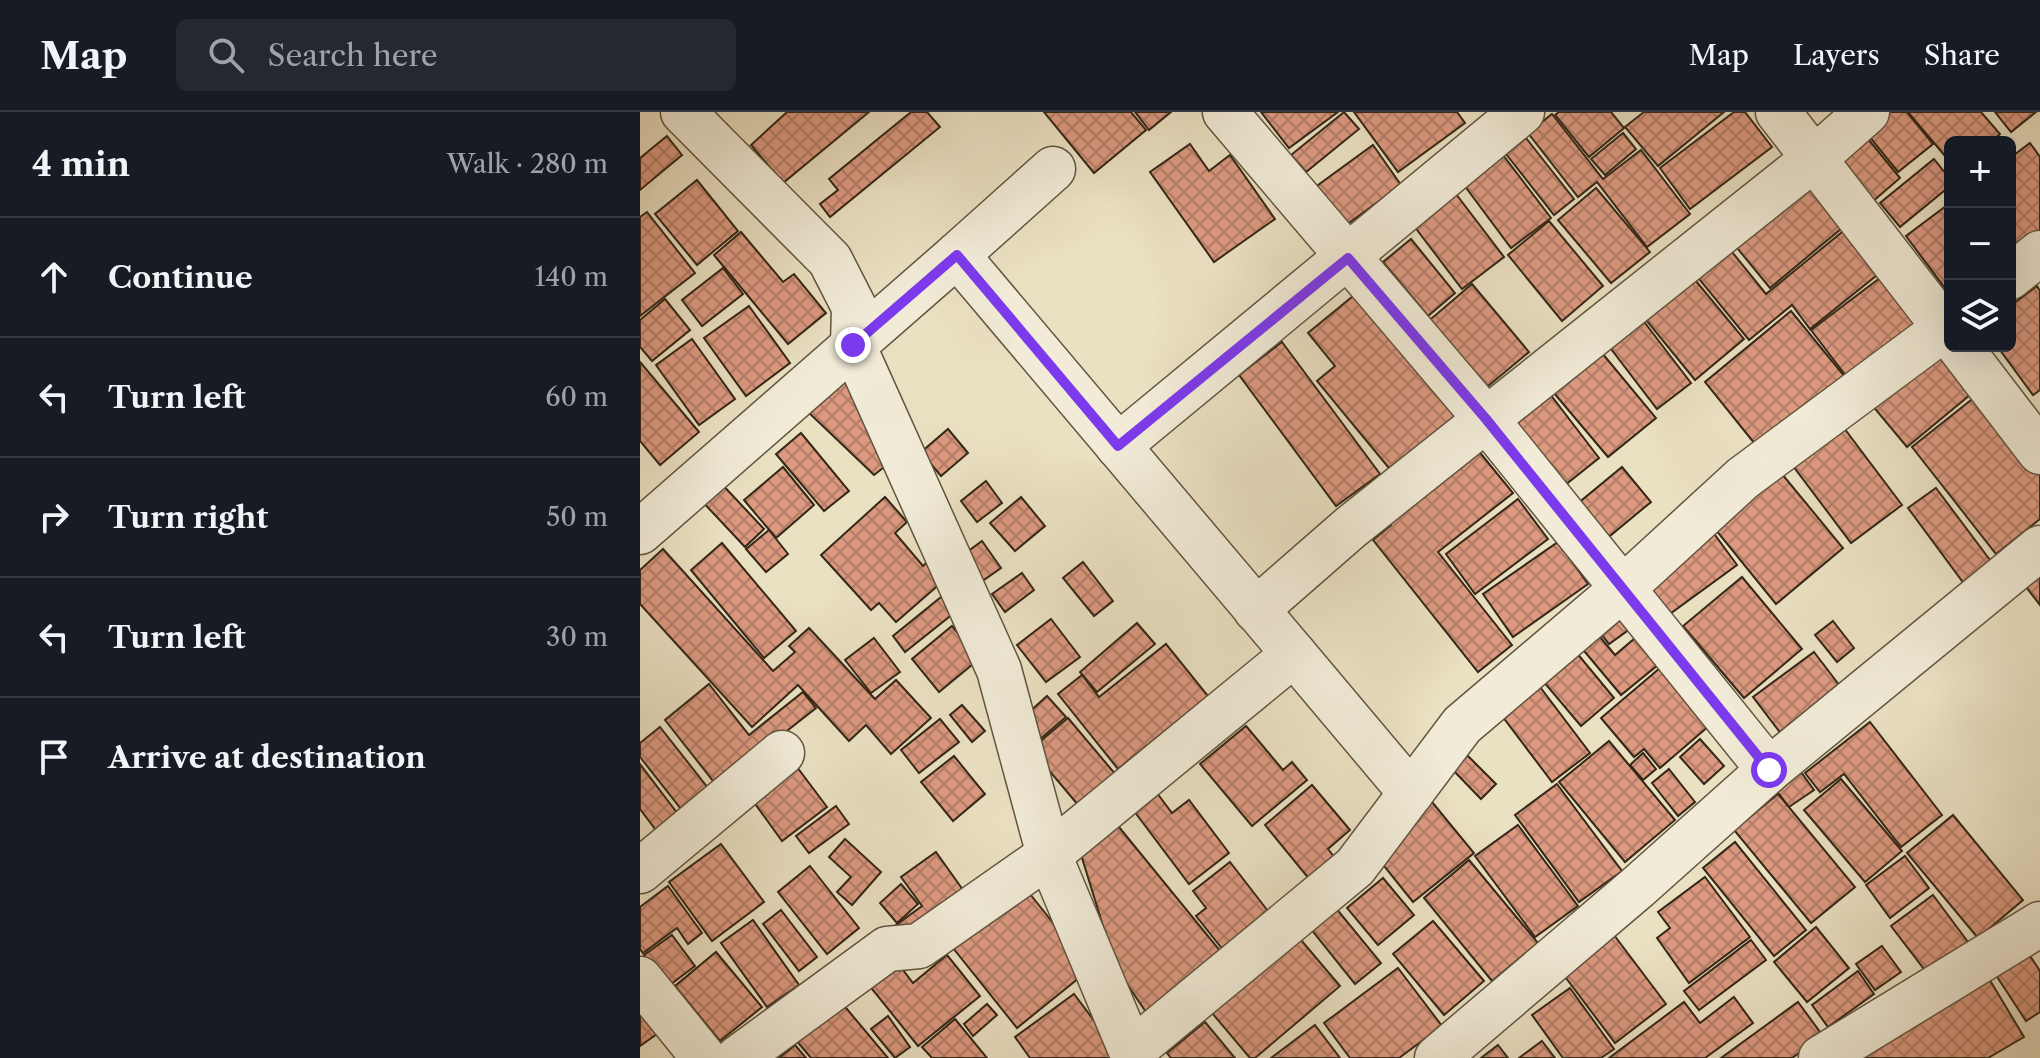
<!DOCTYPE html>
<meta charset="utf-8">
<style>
:root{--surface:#171b24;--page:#242831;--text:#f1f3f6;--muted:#9ea1a6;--line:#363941}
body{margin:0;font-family:"Libre Caslon Text",serif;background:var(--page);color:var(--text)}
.controls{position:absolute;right:24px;top:24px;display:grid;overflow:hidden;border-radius:12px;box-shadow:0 8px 32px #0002}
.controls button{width:72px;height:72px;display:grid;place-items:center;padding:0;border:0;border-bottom:2px solid var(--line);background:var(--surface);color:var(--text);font:40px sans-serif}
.stop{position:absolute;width:24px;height:24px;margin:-18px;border:6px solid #7c3aed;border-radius:50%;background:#fff}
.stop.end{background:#7c3aed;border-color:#fff;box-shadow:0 2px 8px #0008}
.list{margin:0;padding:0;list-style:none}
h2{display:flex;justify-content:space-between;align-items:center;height:104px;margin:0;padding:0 32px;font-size:34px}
h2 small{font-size:26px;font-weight:400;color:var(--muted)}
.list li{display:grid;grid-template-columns:52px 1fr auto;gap:24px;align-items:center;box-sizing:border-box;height:120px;padding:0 32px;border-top:2px solid var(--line)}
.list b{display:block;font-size:30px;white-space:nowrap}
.list em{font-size:26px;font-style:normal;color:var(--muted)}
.icon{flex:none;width:44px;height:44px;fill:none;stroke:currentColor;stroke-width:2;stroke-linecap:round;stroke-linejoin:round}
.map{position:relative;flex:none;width:1400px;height:946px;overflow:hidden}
header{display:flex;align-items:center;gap:48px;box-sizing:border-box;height:112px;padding:0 40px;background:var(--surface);border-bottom:2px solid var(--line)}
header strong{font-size:38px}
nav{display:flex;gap:44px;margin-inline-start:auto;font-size:28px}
.search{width:560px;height:72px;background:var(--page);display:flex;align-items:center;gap:20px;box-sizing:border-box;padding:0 28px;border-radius:12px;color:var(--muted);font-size:30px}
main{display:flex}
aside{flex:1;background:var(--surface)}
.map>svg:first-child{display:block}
.building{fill:url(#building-cross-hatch);stroke:#332716;stroke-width:2}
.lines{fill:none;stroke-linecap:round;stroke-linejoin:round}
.minor-casing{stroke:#615541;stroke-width:47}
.minor{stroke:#f1ebd7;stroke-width:44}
.route{stroke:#7c3aed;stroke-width:10}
</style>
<header>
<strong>Map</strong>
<div class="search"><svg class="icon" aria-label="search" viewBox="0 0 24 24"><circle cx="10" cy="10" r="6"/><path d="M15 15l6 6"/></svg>Search here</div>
<nav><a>Map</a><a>Layers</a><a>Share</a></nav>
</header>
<main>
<aside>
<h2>4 min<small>Walk · 280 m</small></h2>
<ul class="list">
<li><svg class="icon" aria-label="ahead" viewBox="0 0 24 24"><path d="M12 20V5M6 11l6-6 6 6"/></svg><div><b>Continue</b></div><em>140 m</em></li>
<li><svg class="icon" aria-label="left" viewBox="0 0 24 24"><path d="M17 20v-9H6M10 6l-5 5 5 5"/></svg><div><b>Turn left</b></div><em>60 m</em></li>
<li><svg class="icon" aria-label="right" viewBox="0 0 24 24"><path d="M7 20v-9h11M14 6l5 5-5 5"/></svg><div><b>Turn right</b></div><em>50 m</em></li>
<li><svg class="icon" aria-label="left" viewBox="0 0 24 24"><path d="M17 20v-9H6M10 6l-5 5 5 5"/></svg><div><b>Turn left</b></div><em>30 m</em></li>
<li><svg class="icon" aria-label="arrive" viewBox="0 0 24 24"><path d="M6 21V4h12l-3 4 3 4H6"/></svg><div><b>Arrive at destination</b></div></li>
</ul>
</aside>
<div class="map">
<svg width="1400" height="946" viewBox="0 0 1400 946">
<defs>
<pattern id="building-cross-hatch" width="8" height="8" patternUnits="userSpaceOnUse" patternTransform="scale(2)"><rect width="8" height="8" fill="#dc9980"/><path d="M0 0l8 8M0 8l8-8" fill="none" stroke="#b37d68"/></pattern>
</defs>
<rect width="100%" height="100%" fill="#eae0c2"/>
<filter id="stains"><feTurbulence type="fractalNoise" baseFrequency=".0025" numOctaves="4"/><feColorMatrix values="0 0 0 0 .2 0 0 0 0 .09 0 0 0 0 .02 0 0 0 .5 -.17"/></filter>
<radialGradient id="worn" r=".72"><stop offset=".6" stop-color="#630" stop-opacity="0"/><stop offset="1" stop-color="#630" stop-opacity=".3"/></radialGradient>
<!-- building -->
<g class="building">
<path d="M147 0H229L143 71 111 33Z"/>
<path d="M271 0H287L300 15 190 105 180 92 198 78 189 67Z"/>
<path d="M404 0H491L506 18 454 61Z"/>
<path d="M495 0H531L509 18Z"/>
<path d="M621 0H698L649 36Z"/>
<path d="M704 0 719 17 666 60 651 43Z"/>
<path d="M714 0H817L825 11 758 60Z"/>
<path d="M919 0H971L984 16 949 45 915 3Z"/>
<path d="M1004 0H1084L1018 54 985 15Z"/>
<path d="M1094 0H1105L1132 35 1050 97 1020 56Z"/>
<path d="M1246 0H1267L1293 32 1258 60 1224 18Z"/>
<path d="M1268 0H1341L1360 22 1350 30H1310V50Z"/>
<path d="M1355 0H1396L1371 20Z"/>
<path d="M912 2 963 67 1001 38 1050 102 1007 135 957 70 938 85 888 21Z"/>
<path d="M983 21 996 37 965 63 951 47Z"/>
<path d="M1224 22 1260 66 1232 90 1195 46Z"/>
<path d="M27 24 42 43 0 78V46Z"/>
<path d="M886 26 934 87 914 103 866 42Z"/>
<path d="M1390 31 1400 45V134L1370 156V46Z"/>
<path d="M550 32 569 59 590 43 635 107 574 150 510 60Z"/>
<path d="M733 33 761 73 702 116 674 76Z"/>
<path d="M863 43 911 106 871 136 824 73Z"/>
<path d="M1294 47 1310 67V74L1260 115 1240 91Z"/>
<path d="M1171 66 1208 111 1130 176 1093 131Z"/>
<path d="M57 68 98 119 57 153 15 102Z"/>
<path d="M956 76 1010 140 971 171 918 108Z"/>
<path d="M816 82 864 145 822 177 774 114Z"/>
<path d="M1310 91V183L1266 124Z"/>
<path d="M7 100 55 161 0 204V105Z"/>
<path d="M909 109 963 174 922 209 868 143Z"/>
<path d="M1207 116 1242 159 1170 217 1152 193 1109 228 1055 162 1088 135 1126 182Z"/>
<path d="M101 120 143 170 154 162 186 201 148 232 74 143Z"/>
<path d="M771 127 815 181 788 204 743 150Z"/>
<path d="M83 156 103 182 62 214 42 188Z"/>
<path d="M1051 163 1104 227 1055 268 1002 203Z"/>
<path d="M1244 163 1279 209 1206 264 1171 218Z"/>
<path d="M832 172 889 240 835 285 778 218Z"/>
<path d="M1397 174 1400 179V278L1393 283 1357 234H1370V194Z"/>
<path d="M718 180 824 313 758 367 677 269 695 254 668 221Z"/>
<path d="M25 187 50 218 12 249 0 235V208Z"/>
<path d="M109 194 150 251 106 284 64 226Z"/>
<path d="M1151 199 1210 271 1123 342 1065 270Z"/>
<path d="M1002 207 1051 271 1017 297 968 233Z"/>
<path d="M52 227 95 287 59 313 16 253Z"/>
<path d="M642 230 740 362 696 394 599 263Z"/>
<path d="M1301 234 1337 277 1267 335 1231 292Z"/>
<path d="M962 241 1016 306 968 345 914 281Z"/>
<path d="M0 250 59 320 20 353 0 329Z"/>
<path d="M203 259 257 345 234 363 166 298Z"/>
<path d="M907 278 959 346 915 381 863 312Z"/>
<path d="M1340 281 1400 356V407L1356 442 1272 335Z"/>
<path d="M1204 316 1262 393 1211 431 1153 354Z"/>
<path d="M308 317 328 341 301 364 281 340Z"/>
<path d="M161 321 209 379 184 399 136 342Z"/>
<path d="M837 337 873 381 798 440 872 533 838 560 733 428 751 413 747 408Z"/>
<path d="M143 355 174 393 136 426 104 388Z"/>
<path d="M982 355 1011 390 965 428 936 393Z"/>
<path d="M1142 362 1203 436 1136 492 1075 417Z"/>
<path d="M78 368 124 417 105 435 59 386Z"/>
<path d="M346 369 362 391 337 410 321 389Z"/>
<path d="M1296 376 1356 456 1328 477 1268 396Z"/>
<path d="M245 385 267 410 255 421 283 454 292 445 309 464 256 510 239 491 231 498 181 443Z"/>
<path d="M381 385 405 414 375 439 350 411Z"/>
<path d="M878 387 908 427 835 482 806 442Z"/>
<path d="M1067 412 1097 453 1027 504 997 464Z"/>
<path d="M129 418 148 442 126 460 106 437Z"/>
<path d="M342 429 361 456 338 472 319 446Z"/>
<path d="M918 430 948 472 873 525 843 482Z"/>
<path d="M82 431 156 519 124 546 51 458Z"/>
<path d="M23 437 133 559 155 540 149 534 169 516 235 587 256 568 291 606 251 642 226 613 209 629 158 573 112 615 0 492V458Z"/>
<path d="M443 450 473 489 454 504 423 466Z"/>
<path d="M382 461 394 478 365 500 352 482Z"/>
<path d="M1400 464V493L1386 475Z"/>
<path d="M1102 465 1162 537 1104 586 1043 514Z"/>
<path d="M306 481 319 497 265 540 253 524Z"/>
<path d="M977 499 990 517 969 532 956 515Z"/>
<path d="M411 507 440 545 406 570 377 533Z"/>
<path d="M1193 509 1214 536 1197 550 1175 523Z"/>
<path d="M497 511 515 532 457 580 440 560Z"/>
<path d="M312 514 339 547 299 580 272 547Z"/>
<path d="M956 520 975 543 1001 521 1024 548 981 583 940 534Z"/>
<path d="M234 526 260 560 231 581 205 548Z"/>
<path d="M526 532 568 584 478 657 418 582 442 563 459 585Z"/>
<path d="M931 534 974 586 941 614 897 562Z"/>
<path d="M1174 540 1203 578 1142 623 1113 585Z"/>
<path d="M1020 556 1069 614 1020 656 1004 637 994 645 961 606Z"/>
<path d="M894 567 950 641 912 670 856 596Z"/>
<path d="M69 572 109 623 163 580 176 596 77 674 25 608Z"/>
<path d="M407 584 426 605 392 634 375 613Z"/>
<path d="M322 593 345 619 332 630 310 603Z"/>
<path d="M428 606 476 663 439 694 391 637Z"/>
<path d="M300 607 319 630 279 661 261 638Z"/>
<path d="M1230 610 1302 703 1261 735 1204 662 1180 680 1165 661Z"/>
<path d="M606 614 643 658 652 650 667 668 612 714 560 652Z"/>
<path d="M20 615 72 681 45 702 0 645V631Z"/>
<path d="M1060 627 1084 654 1064 672 1040 645Z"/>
<path d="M969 629 1035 708 985 750 919 670Z"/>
<path d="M825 641 856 672 841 687 810 655Z"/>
<path d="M1003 641 1016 657 1003 668 990 653Z"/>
<path d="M314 644 345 682 313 709 281 670Z"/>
<path d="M0 652 47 714 25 730 0 697Z"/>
<path d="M157 655 187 695 142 729 113 689Z"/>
<path d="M1029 657 1055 690 1038 704 1012 671Z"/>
<path d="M1161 660 1174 678 1149 695 1136 678Z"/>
<path d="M1201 667 1262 739 1225 770 1164 698Z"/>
<path d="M917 672 982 759 939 790 875 703Z"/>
<path d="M672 673 710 718 688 737 695 746 670 768 625 713Z"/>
<path d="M517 681 532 701 549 688 589 741 549 772 494 699Z"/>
<path d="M1138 682 1215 775 1171 811 1094 718Z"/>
<path d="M792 690 834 741 773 790 732 739Z"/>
<path d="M196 694 209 712 169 741 156 724Z"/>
<path d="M1313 703 1383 788 1338 826 1267 741Z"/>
<path d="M474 709 586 846 508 903 466 841 463 814 439 736Z"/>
<path d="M878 713 938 794 895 825 835 744Z"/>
<path d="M205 727 241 760 212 793 197 780 211 765 189 745Z"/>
<path d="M1095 730 1166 818 1134 844 1063 756Z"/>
<path d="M81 732 124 790 72 829 29 770Z"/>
<path d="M296 740 328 785 268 828 256 813 282 794 261 765Z"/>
<path d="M1265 744 1289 776 1250 806 1226 773Z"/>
<path d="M829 748 898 831 852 869 784 786Z"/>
<path d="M590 750 631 803 584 839 556 804 566 796 553 779Z"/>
<path d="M170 754 219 816 187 842 138 780Z"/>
<path d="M1065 765 1110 825 1049 871 1017 826 1030 816 1018 800Z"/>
<path d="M743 766 774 803 738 833 707 796Z"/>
<path d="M261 772 278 792 257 811 240 791Z"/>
<path d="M28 774 62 821 48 832 37 816 3 841 0 837V795Z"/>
<path d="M386 777 450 857 377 916 313 836Z"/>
<path d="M1293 783 1328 830 1287 861 1251 814Z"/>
<path d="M695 795 741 851 715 872 670 816Z"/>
<path d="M141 798 177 845 159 859 123 812Z"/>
<path d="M113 808 159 873 127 895 81 831Z"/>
<path d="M793 809 844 869 804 903 753 842Z"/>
<path d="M1176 815 1209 856 1167 890 1134 850Z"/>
<path d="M655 821 700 874 615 946H610L567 895Z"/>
<path d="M32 823 55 854 27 875 4 843Z"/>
<path d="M974 823 1026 892 975 931 923 862Z"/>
<path d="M1111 828 1126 848 1059 898 1044 879Z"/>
<path d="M1242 834 1261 860 1235 878 1216 852Z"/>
<path d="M1385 836 1400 859V900L1386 909 1352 857Z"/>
<path d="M76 840 122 895 80 929 35 874Z"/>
<path d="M307 843 340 884 278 934 228 872 256 849 273 871Z"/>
<path d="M1342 855 1384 925 1348 946H1192Z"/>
<path d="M758 856 802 914 759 946H710L684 911Z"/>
<path d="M1218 859 1234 882 1188 915 1172 893Z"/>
<path d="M930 876 974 937 961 946H923L892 903Z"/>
<path d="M434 882 477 939 468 946H390L375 925Z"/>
<path d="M1094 885 1113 911 1065 946H969L1044 890 1060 911Z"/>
<path d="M201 890 248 946H171L156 928Z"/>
<path d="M1158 890 1183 924 1152 946H1081Z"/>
<path d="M347 892 357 903 333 924 324 912Z"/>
<path d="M0 899 17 922 0 934Z"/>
<path d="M248 904 270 935 255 946 231 917Z"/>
<path d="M315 907 347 946H292L282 935Z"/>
<path d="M565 910 595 946H531L527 941Z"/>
<path d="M675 913 700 946H631Z"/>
<path d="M902 929 915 946H879Z"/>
<path d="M155 933 166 946H139Z"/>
<path d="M858 933 868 946H841Z"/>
</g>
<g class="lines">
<defs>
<g id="minor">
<path d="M43 0 190 148 214 195 213 233 359 558 409 743 494 946"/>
<path d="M585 0 846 307 1129 658"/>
<path d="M317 143 413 57"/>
<path d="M1370 165 1400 141"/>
<path d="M1319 234 1400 340"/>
<path d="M478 334 882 0"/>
<path d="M0 420 317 143 654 542 409 743 279 834 247 837 98 946"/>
<path d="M616 498 711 415 1176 45 1227 0"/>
<path d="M654 542 771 681"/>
<path d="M0 759 142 641"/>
<path d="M0 867 64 946"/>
<path d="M492 939 715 755 822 613 982 477 1103 366 1305 216 1138 0"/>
<path d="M797 946 998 775 1129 658 1400 436"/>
<path d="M1181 946 1400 812"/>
</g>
</defs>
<!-- minor casing -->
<use href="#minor" class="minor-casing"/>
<!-- minor -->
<use href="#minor" class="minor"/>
</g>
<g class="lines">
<!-- route -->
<path class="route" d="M213 233 317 143 478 334 708 146 846 307 1129 658"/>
</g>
<rect width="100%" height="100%" filter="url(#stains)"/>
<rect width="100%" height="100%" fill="url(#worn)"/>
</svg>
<div class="controls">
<button>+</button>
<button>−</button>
<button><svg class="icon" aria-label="layers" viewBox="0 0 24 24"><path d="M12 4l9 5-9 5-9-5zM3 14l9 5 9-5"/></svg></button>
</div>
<div class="stop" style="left:1129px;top:658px"></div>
<div class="stop end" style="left:213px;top:233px"></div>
</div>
</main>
